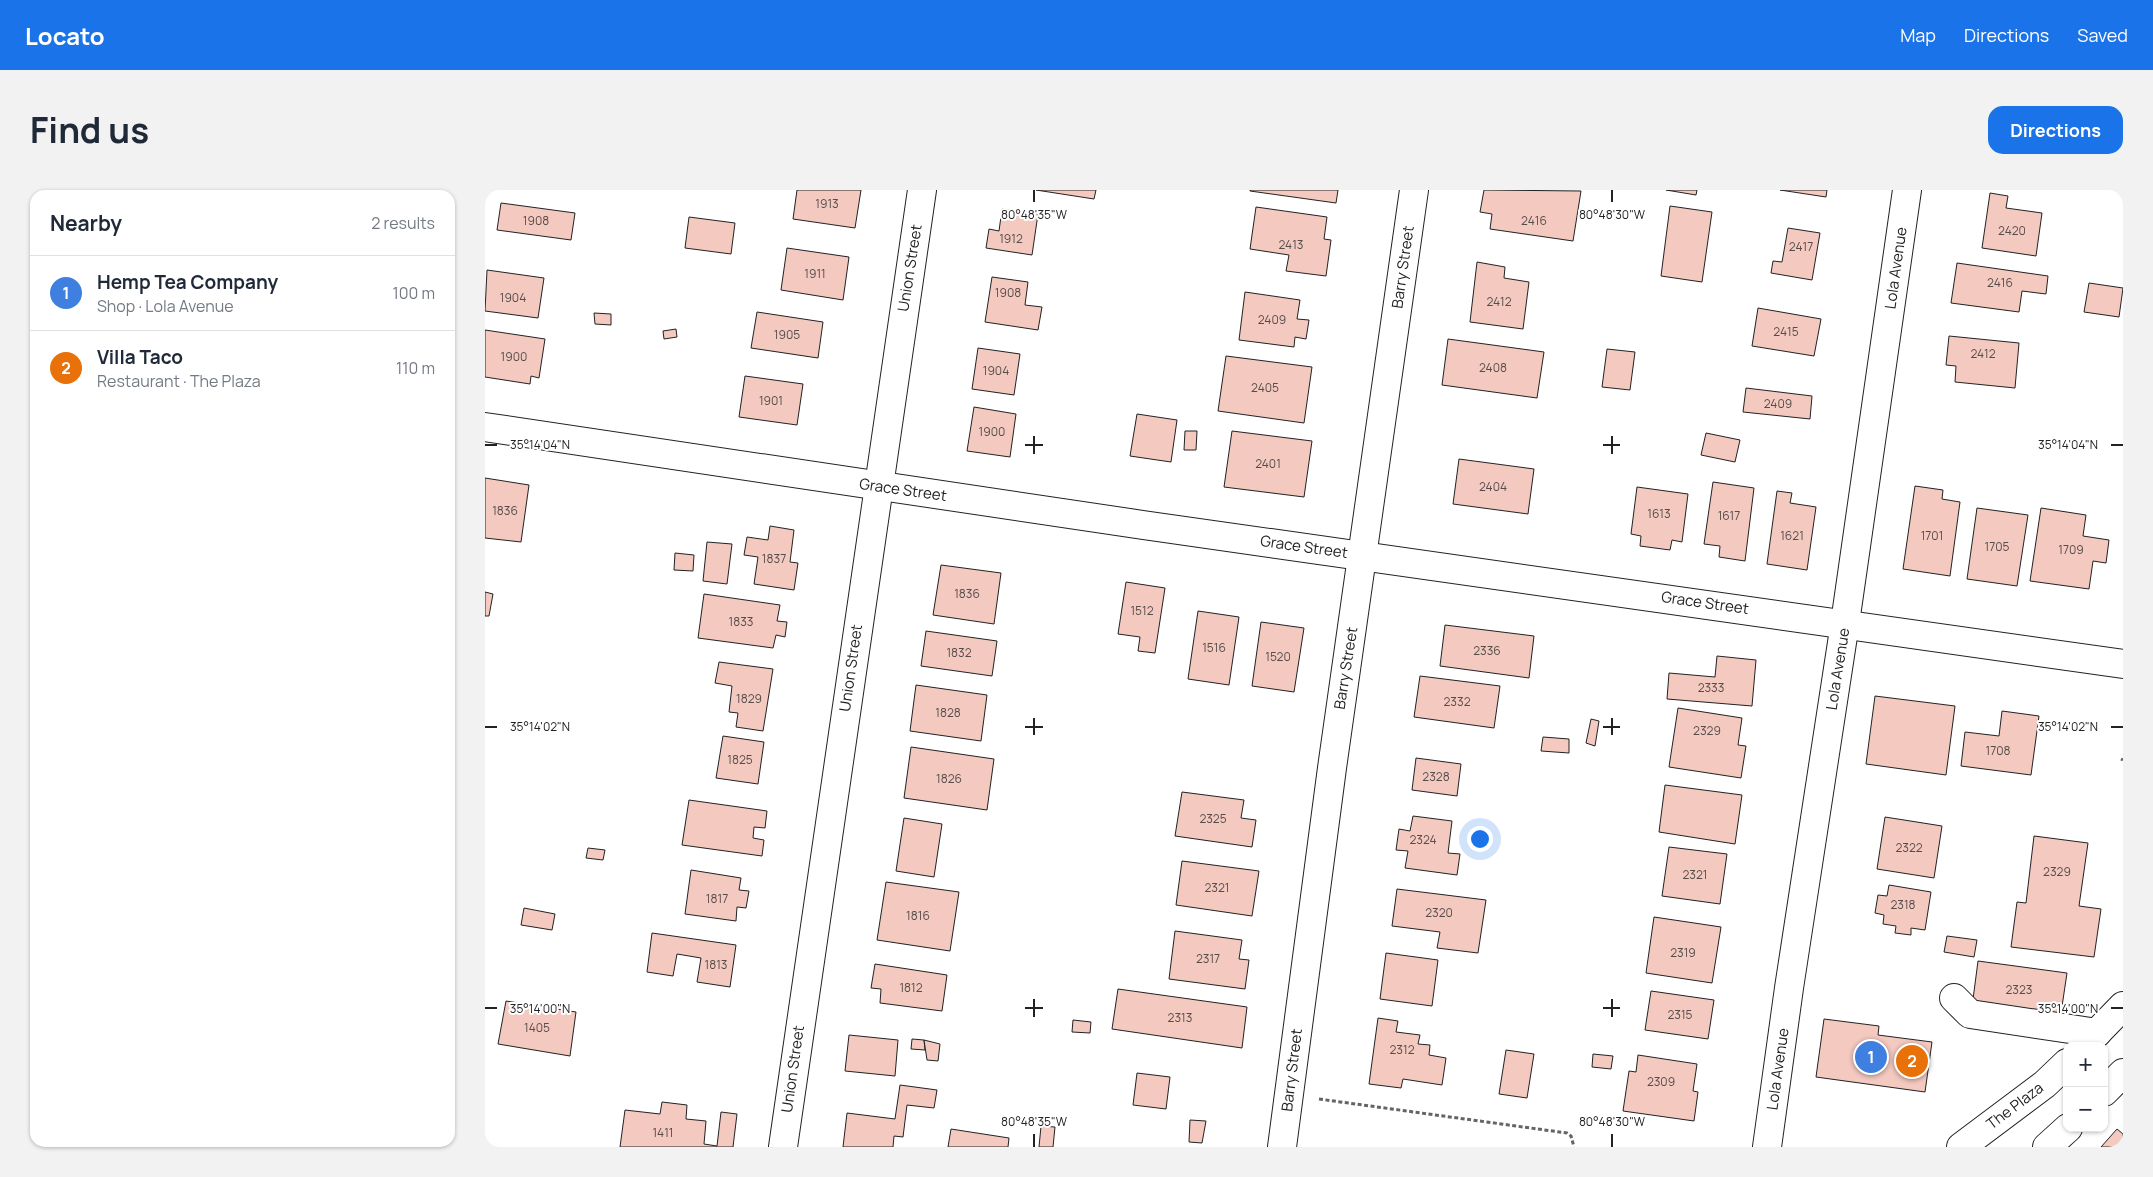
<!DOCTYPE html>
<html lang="en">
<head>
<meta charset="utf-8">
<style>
  :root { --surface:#fff; --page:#f2f2f3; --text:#1f2937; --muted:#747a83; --line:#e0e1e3; --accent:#1a73e8 }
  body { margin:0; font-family:Manrope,sans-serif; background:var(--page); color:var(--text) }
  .controls { position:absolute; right:15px; bottom:15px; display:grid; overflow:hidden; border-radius:10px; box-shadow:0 1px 4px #0004 }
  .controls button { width:45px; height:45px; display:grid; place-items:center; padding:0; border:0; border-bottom:1px solid var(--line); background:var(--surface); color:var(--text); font:25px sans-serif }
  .you { position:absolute; left:994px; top:648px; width:18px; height:18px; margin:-12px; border:4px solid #fff; border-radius:50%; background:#1a73e8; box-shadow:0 0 0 8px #1a73e833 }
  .badge { display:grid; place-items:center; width:32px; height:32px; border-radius:50%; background:var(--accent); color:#fff; font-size:16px; font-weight:700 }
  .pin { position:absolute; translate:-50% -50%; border:2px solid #fff; box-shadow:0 1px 5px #0006 }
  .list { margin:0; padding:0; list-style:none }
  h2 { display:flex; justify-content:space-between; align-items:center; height:65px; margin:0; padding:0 20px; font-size:21px }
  h2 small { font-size:16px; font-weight:400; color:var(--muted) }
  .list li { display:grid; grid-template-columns:32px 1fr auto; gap:15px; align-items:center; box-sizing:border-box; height:75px; padding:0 20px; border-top:1px solid var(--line) }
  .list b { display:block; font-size:19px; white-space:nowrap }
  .list p { margin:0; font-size:16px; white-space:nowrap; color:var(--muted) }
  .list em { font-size:16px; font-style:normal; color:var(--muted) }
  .map { position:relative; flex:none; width:1638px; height:957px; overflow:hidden; border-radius:15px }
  header { display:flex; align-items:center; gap:30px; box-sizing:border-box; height:70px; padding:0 25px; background:var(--accent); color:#fff }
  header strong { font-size:24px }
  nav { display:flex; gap:28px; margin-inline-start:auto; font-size:18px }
  .intro { display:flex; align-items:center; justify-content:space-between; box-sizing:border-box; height:120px; padding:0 30px }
  h1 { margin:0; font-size:35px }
  .button { padding:12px 22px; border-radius:15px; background:var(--accent); color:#fff; font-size:18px; font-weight:700 }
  main { display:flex; gap:30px; padding:0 30px }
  aside { flex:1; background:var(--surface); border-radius:15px; box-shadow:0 1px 4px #0004 }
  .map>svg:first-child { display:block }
  .building { fill:#f3c9c0; stroke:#222 }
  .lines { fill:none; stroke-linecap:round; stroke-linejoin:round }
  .minor-casing { stroke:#222; stroke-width:30 }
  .major-casing { stroke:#222; stroke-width:30 }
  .path { stroke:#646464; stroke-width:3; stroke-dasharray:4 2.5; stroke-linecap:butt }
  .minor { stroke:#fff; stroke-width:28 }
  .major { stroke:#fff; stroke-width:28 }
  .ticks { fill:none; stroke:#222; stroke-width:2 }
  .labels { text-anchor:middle; stroke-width:4; stroke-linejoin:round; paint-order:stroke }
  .number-label { font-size:12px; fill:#564c4a }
  .street-label { font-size:15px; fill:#222; stroke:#fff }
  .ticks-label { font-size:12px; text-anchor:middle; fill:#222; stroke:#fff; stroke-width:4; stroke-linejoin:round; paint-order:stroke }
</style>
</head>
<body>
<header>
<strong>Locato</strong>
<nav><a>Map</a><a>Directions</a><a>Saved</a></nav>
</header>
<div class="intro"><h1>Find us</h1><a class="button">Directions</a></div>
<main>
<aside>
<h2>Nearby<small>2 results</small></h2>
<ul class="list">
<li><span class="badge" style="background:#3f7fe0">1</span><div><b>Hemp Tea Company</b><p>Shop · Lola Avenue</p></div><em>100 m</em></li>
<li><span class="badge" style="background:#e8710a">2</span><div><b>Villa Taco</b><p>Restaurant · The Plaza</p></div><em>110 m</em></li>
</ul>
</aside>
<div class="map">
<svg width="1638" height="957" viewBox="0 0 1638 957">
  <rect width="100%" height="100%" fill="#fff"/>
  <g class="building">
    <path d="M 312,0 L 376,0 L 370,38 L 308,29 Z"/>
    <path d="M 551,0 L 611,0 L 609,9 Z"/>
    <path d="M 765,0 L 853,0 L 851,13 L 765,1 Z"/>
    <path d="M 999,0 L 1096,1 L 1088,51 L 1005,39 L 1007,24 L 995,22 Z"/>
    <path d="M 1181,0 L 1212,0 L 1211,5 Z"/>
    <path d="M 1295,0 L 1342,0 L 1341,7 Z"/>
    <path d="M 1505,3 L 1523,6 L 1521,18 L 1557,23 L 1551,66 L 1497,58 Z"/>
    <path d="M 16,13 L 90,23 L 86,50 L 12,40 Z"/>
    <path d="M 1185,16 L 1227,22 L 1217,92 L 1176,86 Z"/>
    <path d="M 771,17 L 842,27 L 839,49 L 846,50 L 841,86 L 801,81 L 804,65 L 765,59 Z"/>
    <path d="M 517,19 L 553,24 L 547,65 L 501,58 L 504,39 L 514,41 Z"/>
    <path d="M 204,27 L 250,33 L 246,64 L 200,58 Z"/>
    <path d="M 1303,38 L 1335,43 L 1327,90 L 1286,83 L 1288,71 L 1297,72 Z"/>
    <path d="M 302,58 L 364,67 L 358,110 L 296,100 Z"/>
    <path d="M 992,72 L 1020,77 L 1019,88 L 1044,92 L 1038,139 L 985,132 Z"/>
    <path d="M 1472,73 L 1563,86 L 1561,104 L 1537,101 L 1534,122 L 1466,113 Z"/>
    <path d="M 2,80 L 59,88 L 53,128 L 0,121 Z"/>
    <path d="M 507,87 L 543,92 L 540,115 L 557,117 L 553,140 L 500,132 Z"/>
    <path d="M 1604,93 L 1638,98 L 1634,127 L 1599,122 Z"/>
    <path d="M 760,102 L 815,110 L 812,129 L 824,130 L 821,149 L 810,147 L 809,157 L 754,150 Z"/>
    <path d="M 1273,118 L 1336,129 L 1329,166 L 1267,156 Z"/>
    <path d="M 272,122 L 338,132 L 333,168 L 266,158 Z"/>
    <path d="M 109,123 L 126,124 L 126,135 L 110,134 Z"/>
    <path d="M 191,139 L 192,147 L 179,149 L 178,141 Z"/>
    <path d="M 0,140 L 60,149 L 54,188 L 46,186 L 45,194 L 0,187 Z"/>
    <path d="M 1464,146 L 1534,153 L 1530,198 L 1470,192 L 1471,176 L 1461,175 Z"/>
    <path d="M 963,149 L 1059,162 L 1052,208 L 957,195 Z"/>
    <path d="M 493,158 L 535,164 L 529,205 L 487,199 Z"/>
    <path d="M 1122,159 L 1150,162 L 1145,200 L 1117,197 Z"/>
    <path d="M 741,166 L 827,177 L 819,233 L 733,221 Z"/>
    <path d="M 260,186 L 318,194 L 312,235 L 254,227 Z"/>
    <path d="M 1261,198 L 1327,206 L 1325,229 L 1258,222 Z"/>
    <path d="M 489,217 L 531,224 L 525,267 L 482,261 Z"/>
    <path d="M 652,224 L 692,230 L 686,272 L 645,266 Z"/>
    <path d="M 700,241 L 712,241 L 711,260 L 699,260 Z"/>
    <path d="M 747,241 L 827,251 L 819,307 L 739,297 Z"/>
    <path d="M 1221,243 L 1255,250 L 1250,272 L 1216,265 Z"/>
    <path d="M 974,269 L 1049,279 L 1043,324 L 968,314 Z"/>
    <path d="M 0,288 L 44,295 L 36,352 L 0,348 Z"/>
    <path d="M 1228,292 L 1269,298 L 1260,371 L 1234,367 L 1235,356 L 1219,354 Z"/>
    <path d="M 1430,296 L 1458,300 L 1457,309 L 1475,312 L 1465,386 L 1418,379 Z"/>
    <path d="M 1152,297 L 1203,304 L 1197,352 L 1187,350 L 1185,360 L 1155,356 L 1156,346 L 1146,344 Z"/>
    <path d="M 1292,301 L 1307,303 L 1305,313 L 1331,317 L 1322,380 L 1282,374 Z"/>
    <path d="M 1492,318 L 1543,325 L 1532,396 L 1482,389 Z"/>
    <path d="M 1556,318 L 1601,325 L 1598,346 L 1624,350 L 1621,373 L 1608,371 L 1604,399 L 1545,391 Z"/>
    <path d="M 285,336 L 309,340 L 305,372 L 313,373 L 309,400 L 269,394 L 273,367 L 259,365 L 262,347 L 283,350 Z"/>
    <path d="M 222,352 L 247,354 L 242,394 L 218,391 Z"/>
    <path d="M 190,363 L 209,365 L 208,381 L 189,380 Z"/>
    <path d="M 456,375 L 516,383 L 509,434 L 448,425 Z"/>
    <path d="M 641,392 L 680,398 L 670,463 L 653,461 L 655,447 L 633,444 Z"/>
    <path d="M 0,402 L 8,404 L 4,426 L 0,426 Z"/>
    <path d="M 219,404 L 295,415 L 292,431 L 302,432 L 300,447 L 291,445 L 288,458 L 213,448 Z"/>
    <path d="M 713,421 L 754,427 L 744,495 L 703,489 Z"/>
    <path d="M 776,432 L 819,438 L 809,502 L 767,496 Z"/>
    <path d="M 960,435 L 1049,446 L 1044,488 L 955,476 Z"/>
    <path d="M 441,441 L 512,451 L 507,486 L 436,476 Z"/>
    <path d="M 1232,466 L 1271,470 L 1267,516 L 1182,509 L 1184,483 L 1230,487 Z"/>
    <path d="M 234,472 L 288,479 L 278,541 L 251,537 L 253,523 L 244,522 L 247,496 L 230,493 Z"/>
    <path d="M 935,486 L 1015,496 L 1009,538 L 929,527 Z"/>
    <path d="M 431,495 L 502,505 L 496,551 L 425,541 Z"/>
    <path d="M 1390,506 L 1470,516 L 1461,585 L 1381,574 Z"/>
    <path d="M 1193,518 L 1257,528 L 1253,555 L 1261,556 L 1256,588 L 1184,577 Z"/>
    <path d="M 1517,521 L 1554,526 L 1546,585 L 1476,576 L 1480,542 L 1514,546 Z"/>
    <path d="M 1106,529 L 1114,531 L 1110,556 L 1101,553 Z"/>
    <path d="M 238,546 L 279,552 L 273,594 L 231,588 Z"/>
    <path d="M 1058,547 L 1084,549 L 1084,563 L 1056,561 Z"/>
    <path d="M 426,557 L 509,569 L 502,620 L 419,608 Z"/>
    <path d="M 931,568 L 976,574 L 972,606 L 927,600 Z"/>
    <path d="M 1180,595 L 1257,605 L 1250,654 L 1174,642 Z"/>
    <path d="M 697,602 L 759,610 L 756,628 L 771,630 L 767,657 L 690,646 Z"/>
    <path d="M 204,610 L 282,621 L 280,638 L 269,637 L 268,648 L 279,650 L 277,666 L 197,655 Z"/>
    <path d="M 928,626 L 967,631 L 963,663 L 975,664 L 972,685 L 920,678 L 923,661 L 911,660 L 914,639 L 925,641 Z"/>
    <path d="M 1400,627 L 1457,636 L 1449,688 L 1392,679 Z"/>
    <path d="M 419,628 L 457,634 L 449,687 L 411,681 Z"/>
    <path d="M 1549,646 L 1603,653 L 1594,716 L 1616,719 L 1609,767 L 1526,757 L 1532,712 L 1541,713 Z"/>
    <path d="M 1184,657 L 1242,664 L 1235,714 L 1177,706 Z"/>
    <path d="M 103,658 L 120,660 L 118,670 L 101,668 Z"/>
    <path d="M 697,671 L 774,681 L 767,726 L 691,715 Z"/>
    <path d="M 206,680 L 256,688 L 254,700 L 264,701 L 261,718 L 252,717 L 251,731 L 200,724 Z"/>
    <path d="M 401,692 L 474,702 L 465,761 L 392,750 Z"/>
    <path d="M 1404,695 L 1446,702 L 1440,740 L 1426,738 L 1426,745 L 1410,743 L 1411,736 L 1398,734 L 1399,725 L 1390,723 L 1393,705 L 1402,706 Z"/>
    <path d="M 912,699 L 1001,710 L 993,763 L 952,758 L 955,742 L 907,736 Z"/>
    <path d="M 39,718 L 70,724 L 67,740 L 36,735 Z"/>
    <path d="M 1169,727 L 1236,737 L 1227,793 L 1161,783 Z"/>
    <path d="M 690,741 L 757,750 L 754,769 L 764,770 L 760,799 L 684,789 Z"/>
    <path d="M 167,743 L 251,755 L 245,797 L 212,792 L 216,768 L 192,764 L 188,786 L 162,782 Z"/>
    <path d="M 1462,746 L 1492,750 L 1489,767 L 1459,762 Z"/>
    <path d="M 901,763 L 953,770 L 947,816 L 895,809 Z"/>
    <path d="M 1493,771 L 1582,783 L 1575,830 L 1487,817 Z"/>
    <path d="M 390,774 L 462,785 L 457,821 L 395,813 L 396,799 L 386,798 Z"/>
    <path d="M 633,799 L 762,817 L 757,858 L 627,839 Z"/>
    <path d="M 1166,801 L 1229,810 L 1223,849 L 1160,840 Z"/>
    <path d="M 21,811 L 91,822 L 85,866 L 13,854 Z"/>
    <path d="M 893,828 L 913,831 L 911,842 L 935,845 L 933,854 L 945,855 L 944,865 L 961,868 L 957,895 L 918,889 L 916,898 L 884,894 Z"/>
    <path d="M 1339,829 L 1394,836 L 1393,845 L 1447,852 L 1440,902 L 1331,887 Z"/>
    <path d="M 588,830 L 606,832 L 605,843 L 587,842 Z"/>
    <path d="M 364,845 L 413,850 L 410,886 L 360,881 Z"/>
    <path d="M 427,849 L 439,850 L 440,860 L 426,859 Z"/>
    <path d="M 439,850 L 455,854 L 453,871 L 442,870 Z"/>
    <path d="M 1021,860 L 1049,864 L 1042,908 L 1014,904 Z"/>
    <path d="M 1108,864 L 1128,866 L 1126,879 L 1107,877 Z"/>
    <path d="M 1153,865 L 1212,874 L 1208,901 L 1213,902 L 1209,931 L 1138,921 L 1144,881 L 1151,882 Z"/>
    <path d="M 652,883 L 685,887 L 681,919 L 648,915 Z"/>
    <path d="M 415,895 L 452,900 L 449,918 L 422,915 L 418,947 L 409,946 L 408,957 L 358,957 L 362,923 L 410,929 Z"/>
    <path d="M 177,912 L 202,915 L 201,929 L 221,931 L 219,954 L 232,956 L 236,922 L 252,924 L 248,957 L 135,957 L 140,920 L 175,924 Z"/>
    <path d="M 705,930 L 721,931 L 717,953 L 704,952 Z"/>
    <path d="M 556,936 L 570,937 L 568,957 L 554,957 Z"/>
    <path d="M 466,939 L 524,948 L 523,957 L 463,957 Z"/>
    <path d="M 1632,939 L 1638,944 L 1638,957 L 1616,957 Z"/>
  </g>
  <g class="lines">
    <g class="minor-casing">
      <g id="minor">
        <path d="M 0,237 L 658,335 L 1638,474"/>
        <path d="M 1469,808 L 1485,824 L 1612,843"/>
        <path d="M 298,957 L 437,0"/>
        <path d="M 797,957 L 847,578 L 929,0"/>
        <path d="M 1282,957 L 1304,798 L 1360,433 L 1422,0"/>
      </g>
    </g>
    <g class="major-casing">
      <g id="major">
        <path d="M 1599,856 L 1638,816"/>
        <path d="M 1619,902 L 1638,883"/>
        <path d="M 1476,957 L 1560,894 L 1582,873"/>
        <path d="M 1562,957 L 1583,938"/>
      </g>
    </g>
    <g class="path">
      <path d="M 1636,569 L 1638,570"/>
      <path d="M 834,909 L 1082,943 L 1086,946 L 1089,957"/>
    </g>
    <use href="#minor" class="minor"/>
    <use href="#major" class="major"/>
  </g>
  <path class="ticks" d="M 549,0 L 549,12M 1127,0 L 1127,12M 549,246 L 549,264M 1127,246 L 1127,264M 0,255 L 12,255M 540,255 L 558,255M 1118,255 L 1135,255M 1626,255 L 1638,255M 549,528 L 549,545M 1127,528 L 1127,545M 0,537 L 12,537M 540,537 L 558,537M 1118,537 L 1135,537M 1626,537 L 1638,537M 549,809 L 549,827M 1127,809 L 1127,827M 0,818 L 12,818M 540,818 L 558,818M 1118,818 L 1135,818M 1626,818 L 1638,818M 549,944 L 549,957M 1127,944 L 1127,957"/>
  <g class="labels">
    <g class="number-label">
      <text x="342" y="18">1913</text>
      <text x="51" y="35">1908</text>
      <text x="1049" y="35">2416</text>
      <text x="1527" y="45">2420</text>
      <text x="526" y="53">1912</text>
      <text x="806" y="59">2413</text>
      <text x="1316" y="61">2417</text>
      <text x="330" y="88">1911</text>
      <text x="1515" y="97">2416</text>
      <text x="523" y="107">1908</text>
      <text x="28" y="112">1904</text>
      <text x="1014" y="116">2412</text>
      <text x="787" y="134">2409</text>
      <text x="1301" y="146">2415</text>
      <text x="302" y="149">1905</text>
      <text x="1498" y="168">2412</text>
      <text x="29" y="171">1900</text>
      <text x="1008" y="182">2408</text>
      <text x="511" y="185">1904</text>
      <text x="780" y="202">2405</text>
      <text x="286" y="215">1901</text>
      <text x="1293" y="218">2409</text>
      <text x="507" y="246">1900</text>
      <text x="783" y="278">2401</text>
      <text x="1008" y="301">2404</text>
      <text x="20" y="325">1836</text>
      <text x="1174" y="328">1613</text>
      <text x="1244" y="330">1617</text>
      <text x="1307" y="350">1621</text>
      <text x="1447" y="350">1701</text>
      <text x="1512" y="361">1705</text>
      <text x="1586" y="364">1709</text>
      <text x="289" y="373">1837</text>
      <text x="482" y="408">1836</text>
      <text x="657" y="425">1512</text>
      <text x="256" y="436">1833</text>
      <text x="729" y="462">1516</text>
      <text x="1002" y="465">2336</text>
      <text x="474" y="467">1832</text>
      <text x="793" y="471">1520</text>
      <text x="1226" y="502">2333</text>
      <text x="264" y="513">1829</text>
      <text x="972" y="516">2332</text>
      <text x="463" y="527">1828</text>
      <text x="1222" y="545">2329</text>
      <text x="1513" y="565">1708</text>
      <text x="255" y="574">1825</text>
      <text x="951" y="591">2328</text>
      <text x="464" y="593">1826</text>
      <text x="728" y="633">2325</text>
      <text x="938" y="654">2324</text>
      <text x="1424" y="662">2322</text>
      <text x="1572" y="686">2329</text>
      <text x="1210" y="689">2321</text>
      <text x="732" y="702">2321</text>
      <text x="232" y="713">1817</text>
      <text x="1418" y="719">2318</text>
      <text x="954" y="727">2320</text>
      <text x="433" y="730">1816</text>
      <text x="1198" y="767">2319</text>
      <text x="723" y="773">2317</text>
      <text x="231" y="779">1813</text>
      <text x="426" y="802">1812</text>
      <text x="1534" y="804">2323</text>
      <text x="1195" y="829">2315</text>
      <text x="695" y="832">2313</text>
      <text x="52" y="842">1405</text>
      <text x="917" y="864">2312</text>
      <text x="1176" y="896">2309</text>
      <text x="178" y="947">1411</text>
    </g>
    <g class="street-label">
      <text transform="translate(918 77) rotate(-82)" y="5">Barry Street</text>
      <text transform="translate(425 78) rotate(-81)" y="5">Union Street</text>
      <text transform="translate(1411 78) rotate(-82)" y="5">Lola Avenue</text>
      <text transform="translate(418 300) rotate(8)" y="5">Grace Street</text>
      <text transform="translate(819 357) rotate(8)" y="5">Grace Street</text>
      <text transform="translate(1220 413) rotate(8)" y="5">Grace Street</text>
      <text transform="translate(366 478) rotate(-82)" y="5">Union Street</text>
      <text transform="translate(861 478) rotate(-81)" y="5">Barry Street</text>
      <text transform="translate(1353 479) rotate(-81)" y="5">Lola Avenue</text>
      <text transform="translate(308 879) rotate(-82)" y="5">Union Street</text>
      <text transform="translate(1293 879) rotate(-82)" y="5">Lola Avenue</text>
      <text transform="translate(807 880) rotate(-83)" y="5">Barry Street</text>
      <text transform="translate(1530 916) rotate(-37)" y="5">The Plaza</text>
    </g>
  </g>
  <g class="ticks-label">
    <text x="549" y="29">80°48'35"W</text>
    <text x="1127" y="29">80°48'30"W</text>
    <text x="55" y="259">35°14'04"N</text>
    <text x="1583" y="259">35°14'04"N</text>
    <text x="55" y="541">35°14'02"N</text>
    <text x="1583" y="541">35°14'02"N</text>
    <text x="55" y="823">35°14'00"N</text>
    <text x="1583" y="823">35°14'00"N</text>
    <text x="549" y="936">80°48'35"W</text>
    <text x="1127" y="936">80°48'30"W</text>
  </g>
</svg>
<div class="controls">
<button>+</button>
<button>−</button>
</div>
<div class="you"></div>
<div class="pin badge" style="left:1386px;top:867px;background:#3f7fe0">1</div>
<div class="pin badge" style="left:1427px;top:871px;background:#e8710a">2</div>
</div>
</main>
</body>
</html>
